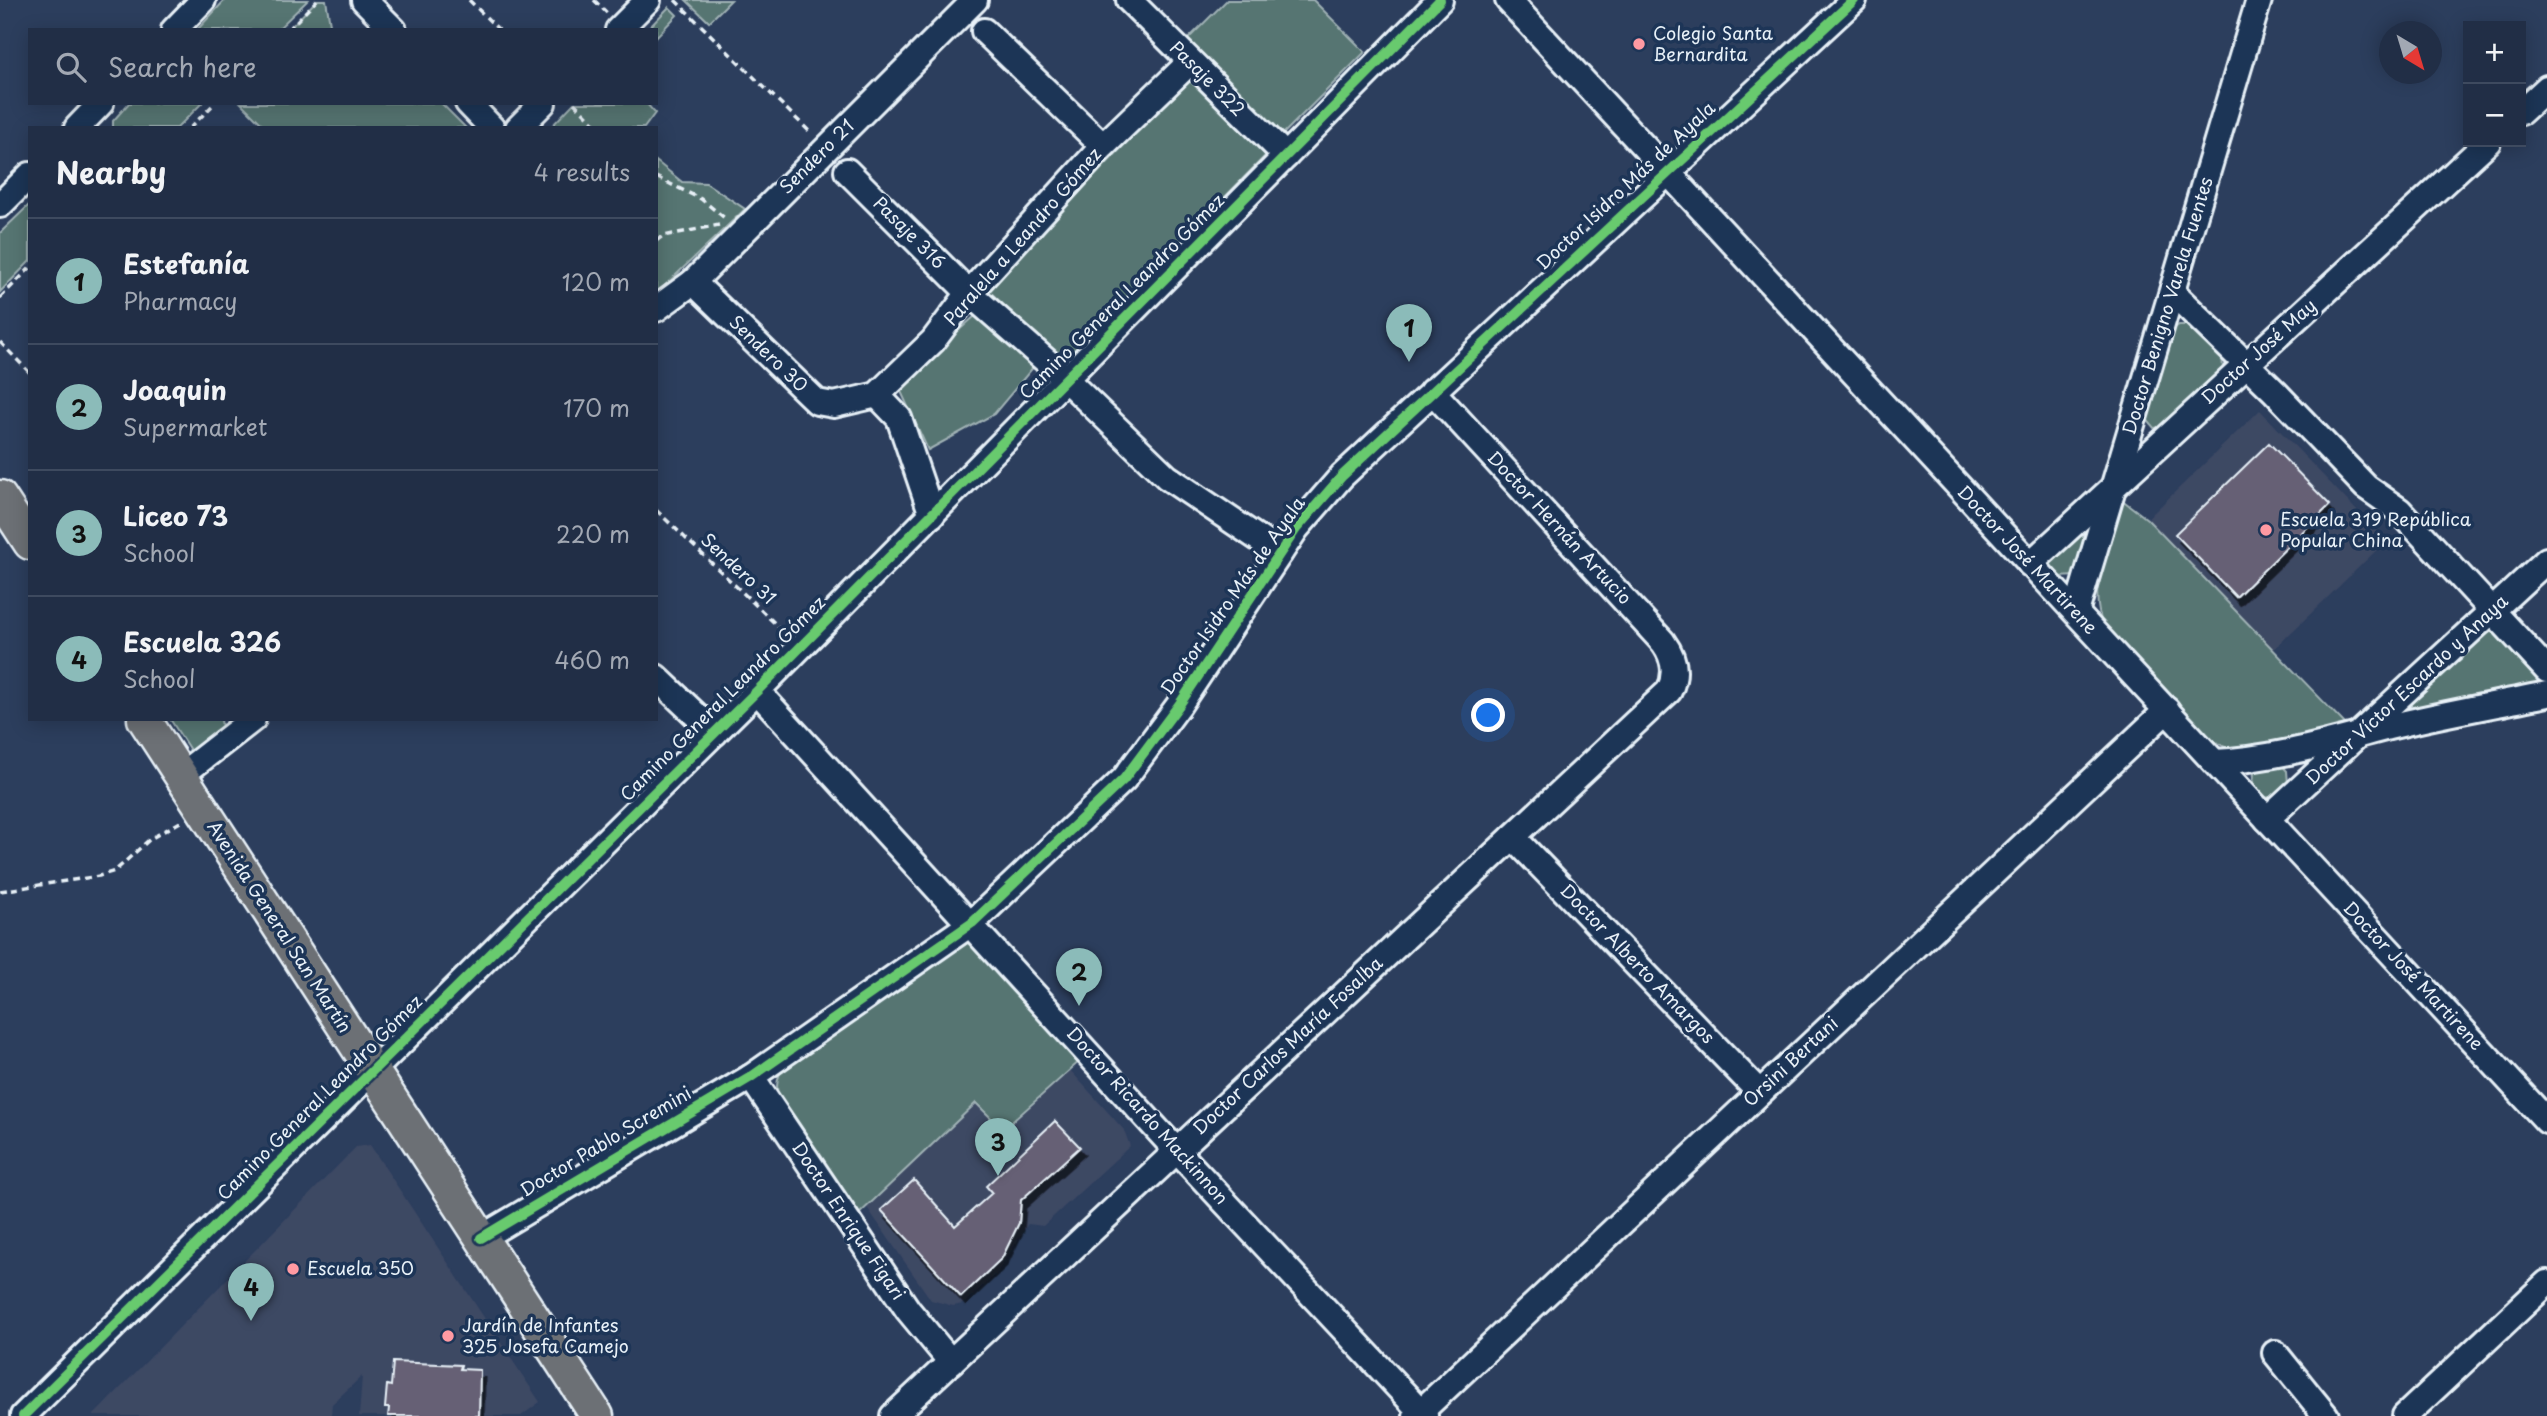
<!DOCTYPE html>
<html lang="en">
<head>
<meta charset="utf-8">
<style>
  :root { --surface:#212e46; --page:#2d3a51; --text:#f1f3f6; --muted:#a2a8b3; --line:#3e4a5f; --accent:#8bbbb9 }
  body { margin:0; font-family:"Playpen Sans",sans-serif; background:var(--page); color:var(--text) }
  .controls { position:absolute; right:21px; top:21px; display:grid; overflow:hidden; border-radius:0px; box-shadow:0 4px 18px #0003 }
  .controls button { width:63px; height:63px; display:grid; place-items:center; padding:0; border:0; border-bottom:2px solid var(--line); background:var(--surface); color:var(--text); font:35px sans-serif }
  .compass { position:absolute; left:2379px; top:21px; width:63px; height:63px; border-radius:50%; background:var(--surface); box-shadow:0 4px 18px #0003; rotate:142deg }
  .you { position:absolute; left:1489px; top:716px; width:24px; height:24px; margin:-18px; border:5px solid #fff; border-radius:50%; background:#1a73e8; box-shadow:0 0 0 10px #1a73e833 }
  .badge { display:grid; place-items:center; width:46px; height:46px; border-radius:50%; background:var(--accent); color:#111; font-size:23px; font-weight:700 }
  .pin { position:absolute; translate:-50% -58px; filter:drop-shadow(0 2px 4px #0008) }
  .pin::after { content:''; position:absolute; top:37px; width:24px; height:21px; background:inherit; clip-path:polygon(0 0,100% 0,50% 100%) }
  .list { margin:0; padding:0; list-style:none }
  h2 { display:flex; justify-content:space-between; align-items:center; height:91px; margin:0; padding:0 28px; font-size:30px }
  h2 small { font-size:23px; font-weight:400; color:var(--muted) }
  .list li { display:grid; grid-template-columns:46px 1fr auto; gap:21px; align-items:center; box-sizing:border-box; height:126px; padding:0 28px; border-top:2px solid var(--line) }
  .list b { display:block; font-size:26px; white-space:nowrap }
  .list p { margin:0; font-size:23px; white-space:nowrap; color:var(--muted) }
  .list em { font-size:23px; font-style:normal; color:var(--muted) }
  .icon { flex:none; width:38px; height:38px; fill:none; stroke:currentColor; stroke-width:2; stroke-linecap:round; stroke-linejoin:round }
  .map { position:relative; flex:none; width:2547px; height:1416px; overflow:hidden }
  .search { position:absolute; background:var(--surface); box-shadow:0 4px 18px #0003; left:28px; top:28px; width:630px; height:77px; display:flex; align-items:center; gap:18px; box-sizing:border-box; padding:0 24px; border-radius:0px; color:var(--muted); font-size:26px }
  .panel { position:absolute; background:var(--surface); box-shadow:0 4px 18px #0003; left:28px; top:126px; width:630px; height:595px; border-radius:0px }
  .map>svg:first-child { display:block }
  .built { fill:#3d4864 }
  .green { fill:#577472; stroke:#a0b2b5; stroke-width:2 }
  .building { fill:#666175; stroke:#e8f1f8; stroke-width:2; filter:url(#shadow) }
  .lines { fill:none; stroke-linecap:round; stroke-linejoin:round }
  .minor-casing { stroke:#e8f1f8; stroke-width:30 }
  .major-casing { stroke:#e8f1f8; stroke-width:37 }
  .path { stroke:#e8f1f8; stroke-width:3.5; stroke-dasharray:7 5; stroke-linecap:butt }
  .minor { stroke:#1d3557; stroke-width:24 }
  .major { stroke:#6c6f75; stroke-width:32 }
  .cycleway-casing { stroke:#1d3557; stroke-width:15 }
  .cycleway { stroke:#67ca6e; stroke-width:10 }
  .poi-dot { fill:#ff9aa2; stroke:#1d3557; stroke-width:2.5 }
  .labels { text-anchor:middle; stroke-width:7; stroke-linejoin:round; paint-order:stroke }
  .poi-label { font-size:18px; fill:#e8f1f8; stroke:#1d3557; text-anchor:start }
  .street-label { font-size:18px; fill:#e8f1f8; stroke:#1d3557 }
</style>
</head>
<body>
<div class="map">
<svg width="2547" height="1416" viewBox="0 0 2547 1416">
  <defs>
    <filter id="shadow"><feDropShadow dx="4.5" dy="8" stdDeviation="0" flood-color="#0009"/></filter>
  </defs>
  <rect width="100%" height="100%" fill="#2c3e5d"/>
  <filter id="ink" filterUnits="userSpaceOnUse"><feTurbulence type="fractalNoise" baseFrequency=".0143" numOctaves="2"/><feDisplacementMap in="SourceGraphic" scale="14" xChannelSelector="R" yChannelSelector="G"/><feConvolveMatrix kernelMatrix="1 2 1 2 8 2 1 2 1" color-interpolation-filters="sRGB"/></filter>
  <g filter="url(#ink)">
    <g class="built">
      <path d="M 2260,410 L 2386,541 L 2273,650 L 2147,519 Z"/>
      <path d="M 1070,1070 L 1124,1130 L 1130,1146 L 1043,1226 L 1028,1224 L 997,1273 L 963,1304 L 953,1306 L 931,1300 L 866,1206 L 977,1103 L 1003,1129 Z"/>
      <path d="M 370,1145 L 540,1402 L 521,1416 L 359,1416 L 362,1376 L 332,1404 L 331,1416 L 93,1416 L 356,1147 Z"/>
    </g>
    <g class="green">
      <path d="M 225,0 L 308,0 L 277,30 L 197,30 Z"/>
      <path d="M 317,0 L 326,0 L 331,30 L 288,30 Z"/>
      <path d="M 686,0 L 731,0 L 709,22 Z"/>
      <path d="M 1227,0 L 1313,0 L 1365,52 L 1282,135 L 1187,40 Z"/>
      <path d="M 669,7 L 677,15 L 656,37 L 656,30 L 647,30 Z"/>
      <path d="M 1189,77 L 1266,155 L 1063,362 L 987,289 Z"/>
      <path d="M 129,103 L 202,103 L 177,128 L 113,128 L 113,121 Z"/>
      <path d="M 241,103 L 441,103 L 466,128 L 266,128 Z"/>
      <path d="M 574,103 L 646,103 L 655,113 L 644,128 L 550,128 Z"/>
      <path d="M 656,161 L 682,182 L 706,183 L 745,209 L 656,294 Z"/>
      <path d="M 30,204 L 30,261 L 0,292 L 0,233 Z"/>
      <path d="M 976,315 L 1035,365 L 994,414 L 928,450 L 898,385 Z"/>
      <path d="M 2179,325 L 2191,325 L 2222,354 L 2223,370 L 2161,427 L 2154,428 L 2145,417 L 2170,331 Z"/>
      <path d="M 2121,499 L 2147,519 L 2347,726 L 2324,734 L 2238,750 L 2227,748 L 2209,738 L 2104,628 C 2086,586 2108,542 2121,499 Z"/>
      <path d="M 2081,534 L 2087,543 L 2075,576 L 2059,577 L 2049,562 Z"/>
      <path d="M 2491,632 L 2502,634 L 2546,679 L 2546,684 L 2398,715 L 2394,712 L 2478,636 Z"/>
      <path d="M 170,719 L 221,719 L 222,729 L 195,758 Z"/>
      <path d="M 2281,764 L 2287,771 L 2288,784 L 2277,796 L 2264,798 L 2253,787 L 2254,772 Z"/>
      <path d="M 971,938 L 1081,1060 L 1003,1130 L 976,1103 L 856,1217 L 782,1107 C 775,1090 775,1080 785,1063 Z"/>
    </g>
    <g class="building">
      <path d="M 2269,443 L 2330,505 L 2236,597 L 2175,534 Z"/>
      <path d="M 1055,1121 L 1080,1147 L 1021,1200 L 1019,1223 L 1002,1258 L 961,1297 L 881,1210 L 914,1180 L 955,1226 L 992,1193 L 986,1186 Z"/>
      <path d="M 393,1362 L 461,1365 L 460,1369 L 480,1370 L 479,1416 L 388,1416 L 389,1408 L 385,1408 L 387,1385 L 391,1386 Z"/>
    </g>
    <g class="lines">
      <g class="minor-casing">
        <g id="minor">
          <path d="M 364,0 L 394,30"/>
          <path d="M 1129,0 L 1286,156"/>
          <path d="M 1508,0 L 2547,1121"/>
          <path d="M 174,30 L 203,0"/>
          <path d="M 618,30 L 648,0"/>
          <path d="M 984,31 L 1103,146"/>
          <path d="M 468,103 L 492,128"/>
          <path d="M 2521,112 L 2547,88"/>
          <path d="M 77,128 L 101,103"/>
          <path d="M 518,128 L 543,103"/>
          <path d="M 847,171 L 969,293 L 1052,366 L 1167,477 L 1280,553"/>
          <path d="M 0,205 L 30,175"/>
          <path d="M 693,282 L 817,402 L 834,405 L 877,395 L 933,341 L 969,293 L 1103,146 L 1189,63"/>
          <path d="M 2173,293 L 2275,392 L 2366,487 L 2399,510 L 2547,670"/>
          <path d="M 656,309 L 693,282 L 975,0"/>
          <path d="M 877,395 L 899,418 L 932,515"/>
          <path d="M 2030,564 L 2488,142"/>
          <path d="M 2076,612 L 2259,0"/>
          <path d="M 656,677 L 715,733"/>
          <path d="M 757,691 L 1176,1150 L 1425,1416"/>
          <path d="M 2215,762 C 2275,759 2331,742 2389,727 C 2441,714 2494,705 2547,694"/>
          <path d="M 180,776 L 253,719"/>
          <path d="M 2267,819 L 2547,560"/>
          <path d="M 1513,837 L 1759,1092"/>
          <path d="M 751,1077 L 908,1310 L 951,1362"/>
          <path d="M 481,1238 L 751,1077 L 972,923 L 1124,779 L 1179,705 L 1296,529 L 1342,476 L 1854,0"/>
          <path d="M 2275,1353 L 2326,1416"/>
          <path d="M 23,1416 L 757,691 L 1440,0"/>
          <path d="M 893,1416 L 1669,691 C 1678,673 1674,657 1663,642 L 1432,391"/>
          <path d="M 1416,1416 L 2167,710"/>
          <path d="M 2405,1416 L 2547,1283"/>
        </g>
      </g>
      <g class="major-casing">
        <g id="major">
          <path d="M 0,497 L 30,543"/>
          <path d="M 144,719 L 597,1416"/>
        </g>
      </g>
      <g class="path">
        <path d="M 469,0 L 499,30"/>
        <path d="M 594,0 L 607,13"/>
        <path d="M 675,0 L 812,134"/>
        <path d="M 288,30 L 317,0"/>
        <path d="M 574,103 L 600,128"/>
        <path d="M 190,128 L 215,103"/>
        <path d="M 656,177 L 701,199 L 726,219"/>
        <path d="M 656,241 L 663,236 L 719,225"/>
        <path d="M 0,298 L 30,268"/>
        <path d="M 0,342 L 30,373"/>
        <path d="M 656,510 L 784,632"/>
        <path d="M 0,891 L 99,876 L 115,871 L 150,839 L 182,821"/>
      </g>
      <use href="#minor" class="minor"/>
      <use href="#major" class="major"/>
      <g class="cycleway-casing">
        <g id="cycleway">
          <path d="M 481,1238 L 751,1077 L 972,923 L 1124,779 L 1179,705 L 1296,529 L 1342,476 L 1854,0"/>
          <path d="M 23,1416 L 757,691 L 1440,0"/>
        </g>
      </g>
      <use href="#cycleway" class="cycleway"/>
    </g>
  </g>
  <g class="poi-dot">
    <circle cx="1639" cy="44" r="7"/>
    <circle cx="2266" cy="530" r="7"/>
    <circle cx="293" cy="1269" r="7"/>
    <circle cx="448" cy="1336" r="7"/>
  </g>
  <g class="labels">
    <g class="poi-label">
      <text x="1653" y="40">Colegio Santa<tspan x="1653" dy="21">Bernardita</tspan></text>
      <text x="2280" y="526">Escuela 319 República<tspan x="2280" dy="21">Popular China</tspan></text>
      <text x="307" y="1275">Escuela 350</text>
      <text x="462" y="1332">Jardín de Infantes<tspan x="462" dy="21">325 Josefa Camejo</tspan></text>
    </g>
    <g class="street-label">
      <text transform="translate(1207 79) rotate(45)" y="6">Pasaje 322</text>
      <text transform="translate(817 157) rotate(-45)" y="6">Sendero 21</text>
      <text transform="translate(1626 186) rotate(-43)" y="6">Doctor Isidro Más de Ayala</text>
      <text transform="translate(909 233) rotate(45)" y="6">Pasaje 316</text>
      <text transform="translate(1023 237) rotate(-49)" y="6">Paralela a Leandro Gómez</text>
      <text transform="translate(1122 297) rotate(-45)" y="6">Camino General Leandro Gómez</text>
      <text transform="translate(2168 306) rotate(-73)" y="6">Doctor Benigno Varela Fuentes</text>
      <text transform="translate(2259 352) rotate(-42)" y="6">Doctor José May</text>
      <text transform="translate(768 354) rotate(44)" y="6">Sendero 30</text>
      <text transform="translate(1559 528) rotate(47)" y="6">Doctor Hernán Artucio</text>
      <text transform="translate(2027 560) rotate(47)" y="6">Doctor José Martirene</text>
      <text transform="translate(738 569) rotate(43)" y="6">Sendero 31</text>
      <text transform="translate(1233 596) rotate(-55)" y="6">Doctor Isidro Más de Ayala</text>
      <text transform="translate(2407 690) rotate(-43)" y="6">Doctor Víctor Escardo y Anaya</text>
      <text transform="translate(723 699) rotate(-45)" y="6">Camino General Leandro Gómez</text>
      <text transform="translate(279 927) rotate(57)" y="6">Avenida General San Martín</text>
      <text transform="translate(1637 964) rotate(46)" y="6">Doctor Alberto Amargos</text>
      <text transform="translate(2413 976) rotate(47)" y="6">Doctor José Martirene</text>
      <text transform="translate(1288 1046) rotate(-43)" y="6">Doctor Carlos María Fosalba</text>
      <text transform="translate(1791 1062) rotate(-43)" y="6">Orsini Bertani</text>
      <text transform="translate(320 1098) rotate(-45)" y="6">Camino General Leandro Gómez</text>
      <text transform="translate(1147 1116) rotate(48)" y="6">Doctor Ricardo Mackinnon</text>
      <text transform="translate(606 1142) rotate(-31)" y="6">Doctor Pablo Scremini</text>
      <text transform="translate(848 1221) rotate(56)" y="6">Doctor Enrique Figari</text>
    </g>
  </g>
</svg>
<div class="controls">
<button>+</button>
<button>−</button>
</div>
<svg class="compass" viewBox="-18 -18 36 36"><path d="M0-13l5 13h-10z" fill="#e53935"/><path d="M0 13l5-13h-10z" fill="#a2a8b3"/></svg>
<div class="you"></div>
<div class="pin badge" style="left:1409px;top:362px">1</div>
<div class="pin badge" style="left:1079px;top:1006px">2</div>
<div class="pin badge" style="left:998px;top:1176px">3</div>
<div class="pin badge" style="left:251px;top:1321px">4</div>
<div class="search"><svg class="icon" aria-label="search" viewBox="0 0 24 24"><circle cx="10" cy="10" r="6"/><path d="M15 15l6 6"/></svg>Search here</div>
<section class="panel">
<h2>Nearby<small>4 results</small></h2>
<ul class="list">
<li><span class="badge">1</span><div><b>Estefanía</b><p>Pharmacy</p></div><em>120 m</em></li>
<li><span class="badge">2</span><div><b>Joaquin</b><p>Supermarket</p></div><em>170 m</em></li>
<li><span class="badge">3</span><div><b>Liceo 73</b><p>School</p></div><em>220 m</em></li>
<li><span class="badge">4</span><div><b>Escuela 326</b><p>School</p></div><em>460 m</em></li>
</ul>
</section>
</div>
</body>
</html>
